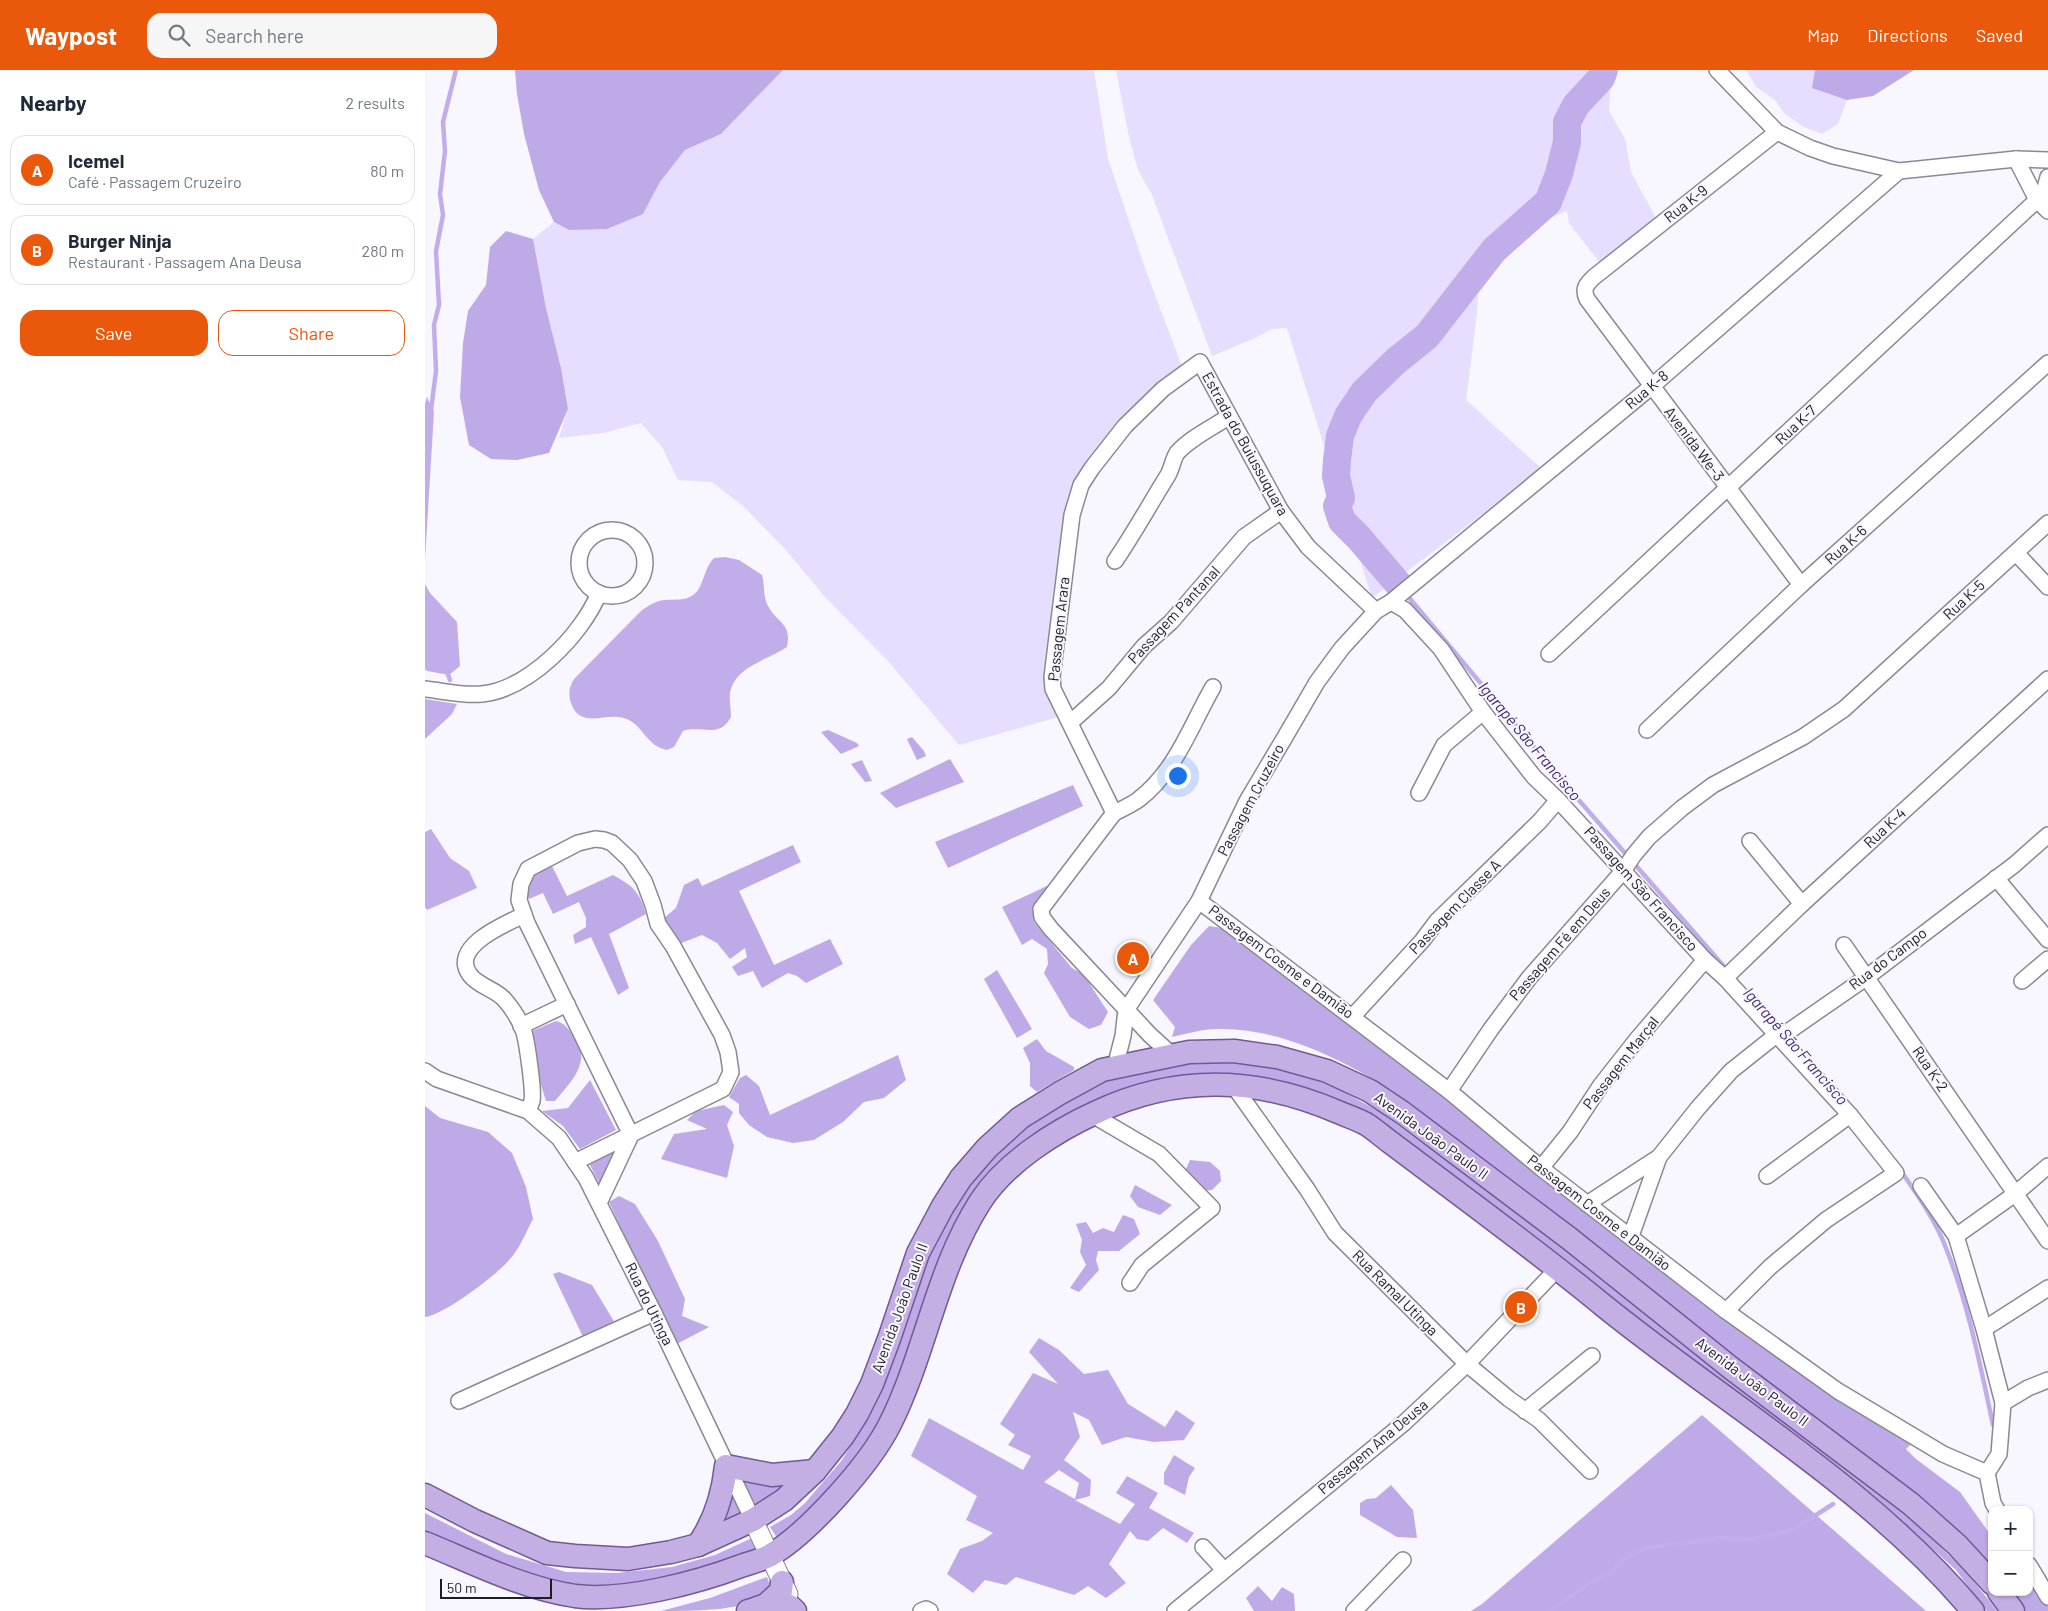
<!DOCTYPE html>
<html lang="en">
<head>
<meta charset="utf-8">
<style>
  :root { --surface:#fff; --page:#f6f6f7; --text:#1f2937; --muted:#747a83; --line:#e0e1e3; --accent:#ea580c }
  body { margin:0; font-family:Barlow,sans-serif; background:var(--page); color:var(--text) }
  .controls { position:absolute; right:15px; bottom:15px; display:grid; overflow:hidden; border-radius:10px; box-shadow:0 1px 4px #0004 }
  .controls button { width:45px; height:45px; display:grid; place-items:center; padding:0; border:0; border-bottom:1px solid var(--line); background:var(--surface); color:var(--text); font:25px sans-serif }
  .scale { position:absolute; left:15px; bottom:12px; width:112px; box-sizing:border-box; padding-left:5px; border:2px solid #1e1d20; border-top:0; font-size:14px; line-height:18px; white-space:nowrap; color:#1e1d20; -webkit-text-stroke:4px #f8f6fe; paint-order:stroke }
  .you { position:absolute; left:752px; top:705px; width:18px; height:18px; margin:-12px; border:4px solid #fff; border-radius:50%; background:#1a73e8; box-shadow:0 0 0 8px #1a73e833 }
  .badge { display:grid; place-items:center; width:32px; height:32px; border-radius:50%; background:var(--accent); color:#fff; font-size:16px; font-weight:700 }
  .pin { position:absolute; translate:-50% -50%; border:2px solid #fff; box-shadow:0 1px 5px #0006 }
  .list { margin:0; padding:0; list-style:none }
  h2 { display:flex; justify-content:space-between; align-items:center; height:65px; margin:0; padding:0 20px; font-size:21px }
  h2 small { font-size:16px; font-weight:400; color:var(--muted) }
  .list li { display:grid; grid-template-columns:32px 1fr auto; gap:15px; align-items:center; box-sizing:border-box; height:70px; margin:0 10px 10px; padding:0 10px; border:1px solid var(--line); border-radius:15px }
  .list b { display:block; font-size:19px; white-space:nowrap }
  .list p { margin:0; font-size:16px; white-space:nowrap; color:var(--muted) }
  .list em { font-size:16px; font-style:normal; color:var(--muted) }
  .actions { display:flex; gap:10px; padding:15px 20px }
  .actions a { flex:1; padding:11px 0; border:1px solid var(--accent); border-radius:15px; text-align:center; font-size:18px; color:var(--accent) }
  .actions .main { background:var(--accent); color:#fff }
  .icon { flex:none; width:28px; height:28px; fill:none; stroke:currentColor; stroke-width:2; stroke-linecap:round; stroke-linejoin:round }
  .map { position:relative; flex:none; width:1623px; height:1541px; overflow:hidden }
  header { display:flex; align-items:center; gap:30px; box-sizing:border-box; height:70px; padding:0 25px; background:var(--accent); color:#fff }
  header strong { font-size:24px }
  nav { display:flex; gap:28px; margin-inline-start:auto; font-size:18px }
  .search { width:350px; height:45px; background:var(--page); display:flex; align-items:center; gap:12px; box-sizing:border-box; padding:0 18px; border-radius:15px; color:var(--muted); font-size:19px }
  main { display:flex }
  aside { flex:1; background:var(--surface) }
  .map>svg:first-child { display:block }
  .green { fill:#e7ddfe }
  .forest { fill:#bfaae8; fill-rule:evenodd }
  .water { fill:#c2adeb }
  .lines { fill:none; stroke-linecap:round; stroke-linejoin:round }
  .stream { stroke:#c2adeb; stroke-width:4.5 }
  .river { stroke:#c2adeb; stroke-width:28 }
  .minor-casing { stroke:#8b8892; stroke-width:18 }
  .tertiary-casing { stroke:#8b8892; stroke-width:21 }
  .primary-casing { stroke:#705995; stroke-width:25 }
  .minor { stroke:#fff; stroke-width:15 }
  .tertiary { stroke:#fff; stroke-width:19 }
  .primary { stroke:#c4afe5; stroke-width:22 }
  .labels { text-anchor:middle; stroke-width:4; stroke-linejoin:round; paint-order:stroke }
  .street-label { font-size:15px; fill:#1e1d20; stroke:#f8f6fe }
  .water-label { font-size:16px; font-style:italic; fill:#46286f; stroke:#f8f6fe }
</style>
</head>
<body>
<header>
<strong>Waypost</strong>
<div class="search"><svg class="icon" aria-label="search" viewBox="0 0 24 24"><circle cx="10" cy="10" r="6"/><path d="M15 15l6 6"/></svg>Search here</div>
<nav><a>Map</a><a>Directions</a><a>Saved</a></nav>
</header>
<main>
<aside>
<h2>Nearby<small>2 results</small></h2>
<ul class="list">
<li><span class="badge">A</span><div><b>Icemel</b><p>Café · Passagem Cruzeiro</p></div><em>80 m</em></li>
<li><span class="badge">B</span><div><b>Burger Ninja</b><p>Restaurant · Passagem Ana Deusa</p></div><em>280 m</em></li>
</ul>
<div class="actions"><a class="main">Save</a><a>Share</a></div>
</aside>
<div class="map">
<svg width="1623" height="1541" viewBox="0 0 1623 1541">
  <rect width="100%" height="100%" fill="#f8f6fe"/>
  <g class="green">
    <path d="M 358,0 L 669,0 L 683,89 L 721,201 L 758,299 L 652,422 L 623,605 L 637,646 L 534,675 L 463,591 L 400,527 L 360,479 L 318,436 L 287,412 L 253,410 L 237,377 L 216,353 L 178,363 L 134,368 L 143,339 L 136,298 L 121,238 L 108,169 L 129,152 L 144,160 L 218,144 L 235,112 L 260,80 L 296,64 Z"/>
    <path d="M 691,0 L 1189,0 L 1186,10 L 1184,41 L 1200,69 L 1206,102 L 1231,148 L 1177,196 L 1144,153 L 1142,141 L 1095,160 L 1074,174 L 1045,207 L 1053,219 L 1052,242 L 1041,330 L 1117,399 L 947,528 L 862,258 L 847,259 L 828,269 L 787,286 L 727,125 L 713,100 L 704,67 Z"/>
    <path d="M 1321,0 L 1424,0 L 1422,30 L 1413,54 L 1397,64 L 1379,57 L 1360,44 L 1350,30 L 1331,17 Z"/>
  </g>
  <g class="forest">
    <path d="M 90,0 L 358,0 L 296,64 L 260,80 L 235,112 L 218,144 L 182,159 L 144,160 L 129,152 L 114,120 L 99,64 L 92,24 Z"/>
    <path d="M 1390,0 L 1489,0 L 1448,26 L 1422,30 L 1387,18 Z"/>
    <path d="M 81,161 L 108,169 L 121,238 L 136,298 L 143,339 L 124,383 L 92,390 L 66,389 L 44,375 L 35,327 L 38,273 L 43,241 L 61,215 L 65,177 Z"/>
    <path d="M 403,660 L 432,673 L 434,676 L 416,684 L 396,662 Z"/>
    <path d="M 487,667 L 499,681 L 501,686 L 492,690 L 482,669 Z"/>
    <path d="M 525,689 L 539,712 L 471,738 L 455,723 Z"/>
    <path d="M 437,690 L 447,711 L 440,712 L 426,694 Z"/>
    <path d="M 648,715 L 658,736 L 523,798 L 510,772 Z"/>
    <path d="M 368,775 L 376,792 L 314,821 L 349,895 L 405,869 L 418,894 L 381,913 L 372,906 L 363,903 L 337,918 L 328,901 L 313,906 L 307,897 L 322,887 L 320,878 L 305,889 L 292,873 L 277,865 L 254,874 L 239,848 L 251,838 L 259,815 L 273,808 L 277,816 Z"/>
    <path d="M 125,792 L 142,826 L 188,805 C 208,816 215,822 221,844 L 184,864 L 204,918 L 193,925 L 166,867 L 150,874 L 148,865 L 161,857 L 161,848 L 154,832 L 128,844 L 118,823 L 104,829 L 100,821 L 103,805 Z"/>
    <path d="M 624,815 L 609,852 L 647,898 L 659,905 L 683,942 L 676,955 L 664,959 L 645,947 L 619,903 L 623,894 L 622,879 L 607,869 L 597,875 L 577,837 Z"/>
    <path d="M 784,856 L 804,859 L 1085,1078 L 1488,1372 L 1481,1379 L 1491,1389 L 1535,1422 L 1567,1467 L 1567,1502 L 1521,1449 L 1473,1410 L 1393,1353 L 988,1035 C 933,997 860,957 792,959 C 777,959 761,964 747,967 L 750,957 L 728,930 L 766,875 Z"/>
    <path d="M 572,900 L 607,959 L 592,968 L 559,909 Z"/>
    <path d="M 131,951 C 140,953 143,959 149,966 C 168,991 146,1012 130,1031 L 121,1031 L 110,996 L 107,961 Z"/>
    <path d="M 612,969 L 621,981 L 649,997 L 649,1000 L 612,1022 L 605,1016 L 605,993 L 598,978 Z"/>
    <path d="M 473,985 L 481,1010 L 459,1028 L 439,1032 L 418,1052 L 389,1070 L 368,1073 L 342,1067 L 324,1055 L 314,1043 L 314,1034 L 304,1027 L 315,1008 L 321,1005 L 334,1016 L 345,1045 Z"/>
    <path d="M 792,991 L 837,995 L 906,1015 L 955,1042 L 1154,1189 L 1459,1426 C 1500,1461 1540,1497 1572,1541 L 1562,1541 L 1530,1499 L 1438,1417 L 1371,1369 L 1187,1228 L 946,1049 L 770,1008 L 584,1089 L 489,1276 L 439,1384 L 354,1471 L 345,1457 L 366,1445 L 380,1433 L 417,1390 L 450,1335 L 471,1285 L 505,1177 L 547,1105 L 615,1041 L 662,1018 L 704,1002 L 749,992 Z"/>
    <path d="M 165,1010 L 191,1060 L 155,1079 L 138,1056 L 117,1041 L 143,1038 Z"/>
    <path d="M 299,1035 L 308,1042 L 302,1055 L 309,1076 L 302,1108 L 236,1089 L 249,1064 L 282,1059 L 262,1050 L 271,1041 Z"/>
    <path d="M 0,1036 L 15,1048 L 63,1062 L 87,1083 L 101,1117 L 108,1149 C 101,1162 95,1178 85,1189 C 72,1205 19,1245 0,1247 Z"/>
    <path d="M 195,1075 L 176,1117 L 164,1093 Z"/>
    <path d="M 765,1090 L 785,1092 L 795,1101 L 796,1111 L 787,1120 L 776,1121 L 760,1101 Z"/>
    <path d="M 710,1115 L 747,1135 L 735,1145 L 713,1137 L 705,1126 Z"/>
    <path d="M 194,1126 L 210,1134 L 233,1171 L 260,1229 L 257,1246 L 284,1257 L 250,1275 L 184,1132 Z"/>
    <path d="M 698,1145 L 709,1149 L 715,1164 L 694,1181 L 673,1181 L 671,1190 L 674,1200 L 654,1222 L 645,1218 L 661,1195 L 655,1182 L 657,1170 L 651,1154 L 661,1152 L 668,1163 L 678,1158 L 689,1162 Z"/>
    <path d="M 134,1202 L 167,1215 L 190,1253 L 159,1269 L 128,1204 Z"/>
    <path d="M 614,1268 L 634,1280 L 659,1304 L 683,1300 L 703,1334 L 740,1357 L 751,1340 L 770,1353 L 759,1370 L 729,1372 L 701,1367 L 677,1375 L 664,1350 L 648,1342 L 655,1367 L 639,1390 L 666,1410 L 665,1426 L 650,1430 L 695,1454 L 710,1434 L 691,1423 L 702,1406 L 733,1423 L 724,1438 L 769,1463 L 762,1473 L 738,1458 L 723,1471 L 712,1469 L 705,1461 L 684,1494 L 701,1513 L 681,1528 L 663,1516 L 649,1525 L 591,1507 L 581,1515 L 560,1510 L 548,1523 L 522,1504 L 535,1479 L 557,1471 L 568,1463 L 541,1450 L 552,1426 L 486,1386 L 504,1348 L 598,1400 L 606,1386 L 583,1375 L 590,1365 L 575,1354 L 608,1303 L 633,1314 L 604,1282 ZM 634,1400 L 654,1413 L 650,1429 L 619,1412 Z"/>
    <path d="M 1277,1345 L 1501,1541 L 1046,1541 L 1057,1534 Z"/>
    <path d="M 749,1385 L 770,1398 L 764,1407 L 760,1425 L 739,1414 L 739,1403 Z"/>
    <path d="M 319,1411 C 334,1416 346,1417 362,1413 L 331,1435 Z"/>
    <path d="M 966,1415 L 988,1440 L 992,1468 L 972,1467 L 935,1445 L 935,1433 L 942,1429 L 951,1428 Z"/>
    <path d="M 306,1421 L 317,1443 L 298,1452 Z"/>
    <path d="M 0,1443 L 81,1484 L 141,1502 L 192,1503 L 247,1497 L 290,1485 L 327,1468 L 335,1486 L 214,1519 L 119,1513 L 0,1462 Z"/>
    <path d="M 342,1507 L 348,1524 C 317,1541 274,1541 236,1541 L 285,1528 Z"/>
    <path d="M 1604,1511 L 1608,1512 L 1623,1537 L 1623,1541 L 1598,1541 L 1583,1522 L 1604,1522 Z"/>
    <path d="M 833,1516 L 847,1531 L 857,1517 L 869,1524 L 870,1541 L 829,1541 L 821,1528 Z"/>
  </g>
  <g class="water">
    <path d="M 2,327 L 9,342 L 0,490 L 0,333 Z"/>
    <path d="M 300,487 L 314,490 L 337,505 C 340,516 338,527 343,536 C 353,554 367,553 362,577 C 343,590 310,596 305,623 C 304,630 306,639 306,647 C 294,669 279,655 258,661 L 249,677 L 242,680 C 222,676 220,659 204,650 C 184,639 156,662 146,633 C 143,624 144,616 150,608 L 216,541 C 223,536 231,530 241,530 C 251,529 259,531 268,525 C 279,518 278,499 289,488 Z"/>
    <path d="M 0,514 L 5,523 L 32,552 L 35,596 L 24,605 L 2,601 L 0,599 Z"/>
    <path d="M 0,629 L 32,634 L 27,644 L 0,669 Z"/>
    <path d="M 6,759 L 25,788 L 44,801 L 52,818 L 2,840 L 0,837 L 0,762 Z"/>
  </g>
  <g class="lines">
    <g class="stream">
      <path d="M 6,340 L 11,301 L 9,255 L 14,235 L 11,181 L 18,145 L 15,124 L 20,81 L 18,52 L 31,0"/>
      <path d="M 981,524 L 1145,720 L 1302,900"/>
      <path d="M 22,602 L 25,610"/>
      <path d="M 1476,1101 C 1491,1123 1509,1148 1519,1173 C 1543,1232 1555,1294 1568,1355"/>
      <path d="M 1125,1541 L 1164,1513 L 1186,1503 L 1197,1490 L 1219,1478 L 1296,1468 L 1329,1469 L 1368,1460 L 1408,1434"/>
    </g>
    <path class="river" d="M 975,516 L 934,468 L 917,451 L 912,436 L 916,428 L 911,406 L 912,390 L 915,366 L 923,346 L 939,322 L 971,291 L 1002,266 L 1069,180 L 1123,132 L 1134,104 L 1142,72 L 1142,52 L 1151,35 L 1176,8 L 1179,0"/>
    <g class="minor-casing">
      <g id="minor">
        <path d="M 1292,0 L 1352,62 L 1385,78 L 1408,86 L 1474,101 L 1591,89 L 1623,90"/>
        <path d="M 1352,62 L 1169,207 C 1162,214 1157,218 1162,229 L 1376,515"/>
        <path d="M 1591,89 L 1612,130 L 1623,141"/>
        <path d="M 1621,135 L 1618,126 L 1623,107"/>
        <circle cx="187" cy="493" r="33"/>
        <path d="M 1591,483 L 1623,517"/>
        <path d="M 690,491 C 709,463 725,434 743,405 C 747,398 748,389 752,383 C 765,368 787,358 803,347"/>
        <path d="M 966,532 L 980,540 L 1016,579 L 1058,642 L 1109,707 L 1133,730 L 1280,890 L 1300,908 L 1425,1045 L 1471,1103 L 1401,1150 L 1345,1197 L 1301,1241"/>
        <path d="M 1124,584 L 1612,130 L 1618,126"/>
        <path d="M 0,619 C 19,621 38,626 57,624 C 104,619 157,565 174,523"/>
        <path d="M 646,652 L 684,618 L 719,576 L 746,552 L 819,467 L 856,441"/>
        <path d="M 1222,660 L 1376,515 L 1623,293"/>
        <path d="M 994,723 L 1019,675 L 1058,642"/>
        <path d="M 689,743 C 697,739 706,735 713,730 C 751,701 765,657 788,617"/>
        <path d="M 1325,771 L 1377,834"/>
        <path d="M 1571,808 L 1623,870"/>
        <path d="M 774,831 L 1024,1021 L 1116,1098 L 1301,1241 L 1413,1321 L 1518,1384 L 1562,1403 L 1568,1433 L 1572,1440"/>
        <path d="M 99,845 C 80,854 24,877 45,905 C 53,916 70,919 79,929 C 87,938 95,951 99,962 C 102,973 109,1020 107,1031 C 106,1034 104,1038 103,1041"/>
        <path d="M 1419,875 L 1623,1171"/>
        <path d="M 1300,908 L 1377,834 L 1623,609"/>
        <path d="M 1597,911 L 1623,889"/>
        <path d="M 928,946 L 997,871 L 1012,851 L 1115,751 L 1133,730"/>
        <path d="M 96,956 L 142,934"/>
        <path d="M 1354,968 L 1442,907 L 1589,795 L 1623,765"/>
        <path d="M 747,985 L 725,965 L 626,859 L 617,847 L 616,839 L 689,743 L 628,619 L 627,607 L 647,445 L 656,415 L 667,398 L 700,356 L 738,319 L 775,292 L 856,441 L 883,477 L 951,541"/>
        <path d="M 690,997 L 698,966 L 701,940 L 774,831 L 822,731 L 860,667 L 892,612 L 917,578 L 951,541 L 966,532 L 1226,317 L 1474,101"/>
        <path d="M 0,1001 L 12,1009 L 103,1041 L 134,1068 L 161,1108 L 229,1243 L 328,1450"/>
        <path d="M 808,1015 L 882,1119 L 910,1163 L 1042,1294 L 1084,1329 L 1114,1350 L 1165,1401"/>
        <path d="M 1024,1021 L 1066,959 L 1104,908 L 1199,800 L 1208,786 L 1224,767 L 1257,738 L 1288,715 L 1378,667 L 1419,639 L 1623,453"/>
        <path d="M 666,1044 L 734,1084 L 787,1138 L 717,1195 L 705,1213"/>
        <path d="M 150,1092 L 298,1019 L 306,1002 L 303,982 L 297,965 L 248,876 L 233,854 L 228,835 L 219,811 L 205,790 L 187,773 L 179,770 L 170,769 L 153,773 L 103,799 L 96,814 L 94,830 L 102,853 L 206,1065 L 174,1133"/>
        <path d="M 1116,1098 L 1145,1062 L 1176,1015 L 1213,968 L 1280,890"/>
        <path d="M 1342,1106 L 1425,1045"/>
        <path d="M 1496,1116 L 1531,1166 L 1559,1259 L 1578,1333 L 1574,1384 L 1562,1403"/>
        <path d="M 1162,1134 L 1234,1087 L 1273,1038 L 1306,1001 L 1350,966"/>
        <path d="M 1206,1166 L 1234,1087"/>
        <path d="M 1531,1166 L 1590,1124 L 1623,1096"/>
        <path d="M 1559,1259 L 1623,1218"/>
        <path d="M 34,1331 L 229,1243"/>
        <path d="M 1578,1333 L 1603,1318 L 1623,1310"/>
        <path d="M 1100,1341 L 1167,1286"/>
        <path d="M 778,1477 L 799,1500"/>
        <path d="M 1604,1495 L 1623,1527"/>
        <path d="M 496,1541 L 501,1539 L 505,1541"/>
        <path d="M 750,1541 L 979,1353 L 1042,1294 L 1133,1198"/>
        <path d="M 929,1541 L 978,1490"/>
      </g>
    </g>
    <g class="tertiary-casing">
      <path id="tertiary" d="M 328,1450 L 363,1524"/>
    </g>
    <g class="primary-casing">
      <g id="primary">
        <path d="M 0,1425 L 50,1451 L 122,1483 L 150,1486 L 203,1489 L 246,1482 L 273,1475 L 328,1450 L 359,1430 L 390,1401 L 418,1366 L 432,1344 L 447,1314 L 464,1269 L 493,1183 L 518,1136 L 536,1108 L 562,1078 L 595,1048 L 635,1023 L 677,1000 L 764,982 L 809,981 L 852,987 L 902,1001 L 945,1021 L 978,1043 L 1145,1169 L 1306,1298 L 1486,1434 L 1532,1475 L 1567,1513"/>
        <path d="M 0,1473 C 49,1493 97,1518 150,1526 C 198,1532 271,1513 316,1496 C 325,1493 336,1490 344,1486 C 383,1464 445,1394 465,1354 C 501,1282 511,1201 555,1132 C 580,1093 630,1061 672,1042 C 753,1004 832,1007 913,1042 C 922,1046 932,1049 941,1054 C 949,1059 957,1066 965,1072 C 989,1090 1013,1108 1037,1126 C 1085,1162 1133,1198 1179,1236 C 1303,1336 1445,1418 1548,1541"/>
        <path d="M 273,1475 C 290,1451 298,1424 301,1396 L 347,1405 L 390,1401"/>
        <path d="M 1574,1522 L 1588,1541"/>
        <path d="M 341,1535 L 356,1521 L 357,1512"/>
        <path d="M 323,1541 C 340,1536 357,1526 370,1541"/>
      </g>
    </g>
    <use href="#minor" class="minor"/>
    <use href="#tertiary" class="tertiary"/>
    <use href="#primary" class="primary"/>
  </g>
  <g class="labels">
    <g class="street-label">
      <text transform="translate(1261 134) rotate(-38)" y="5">Rua K-9</text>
      <text transform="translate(1222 320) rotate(-40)" y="5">Rua K-8</text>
      <text transform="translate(1371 355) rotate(-43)" y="5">Rua K-7</text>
      <text transform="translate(820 374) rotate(61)" y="5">Estrada do Buiussuquara</text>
      <text transform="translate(1269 374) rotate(53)" y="5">Avenida We-3</text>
      <text transform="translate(1421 475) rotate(-42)" y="5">Rua K-6</text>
      <text transform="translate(1539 530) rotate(-43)" y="5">Rua K-5</text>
      <text transform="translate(749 545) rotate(-47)" y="5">Passagem Pantanal</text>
      <text transform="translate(634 559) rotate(-84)" y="5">Passagem Arara</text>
      <text transform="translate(826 730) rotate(-62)" y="5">Passagem Cruzeiro</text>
      <text transform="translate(1460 758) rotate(-43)" y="5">Rua K-4</text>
      <text transform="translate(1216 819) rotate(48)" y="5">Passagem São Francisco</text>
      <text transform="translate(1030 837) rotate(-46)" y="5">Passagem Classe A</text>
      <text transform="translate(1135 874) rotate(-49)" y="5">Passagem Fé em Deus</text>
      <text transform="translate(1463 889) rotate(-37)" y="5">Rua do Campo</text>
      <text transform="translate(856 892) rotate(37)" y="5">Passagem Cosme e Damião</text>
      <text transform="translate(1196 993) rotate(-52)" y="5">Passagem Marçal</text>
      <text transform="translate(1505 999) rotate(56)" y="5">Rua K-2</text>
      <text transform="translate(1006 1066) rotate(36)" y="5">Avenida João Paulo II</text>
      <text transform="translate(1174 1143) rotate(38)" y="5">Passagem Cosme e Damião</text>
      <text transform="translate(970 1223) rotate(45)" y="5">Rua Ramal Utinga</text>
      <text transform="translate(224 1234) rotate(64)" y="5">Rua do Utinga</text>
      <text transform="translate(475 1238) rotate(-70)" y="5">Avenida João Paulo II</text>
      <text transform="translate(1327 1312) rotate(37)" y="5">Avenida João Paulo II</text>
      <text transform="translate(948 1377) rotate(-40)" y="5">Passagem Ana Deusa</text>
    </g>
    <g class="water-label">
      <text transform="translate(1105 671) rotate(50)" y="6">Igarapé São Francisco</text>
      <text transform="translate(1371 976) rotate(49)" y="6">Igarapé São Francisco</text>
    </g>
  </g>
</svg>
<div class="controls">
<button>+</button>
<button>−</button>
</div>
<div class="scale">50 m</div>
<div class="you"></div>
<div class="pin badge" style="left:708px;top:888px">A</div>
<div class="pin badge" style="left:1096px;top:1237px">B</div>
</div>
</main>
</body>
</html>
